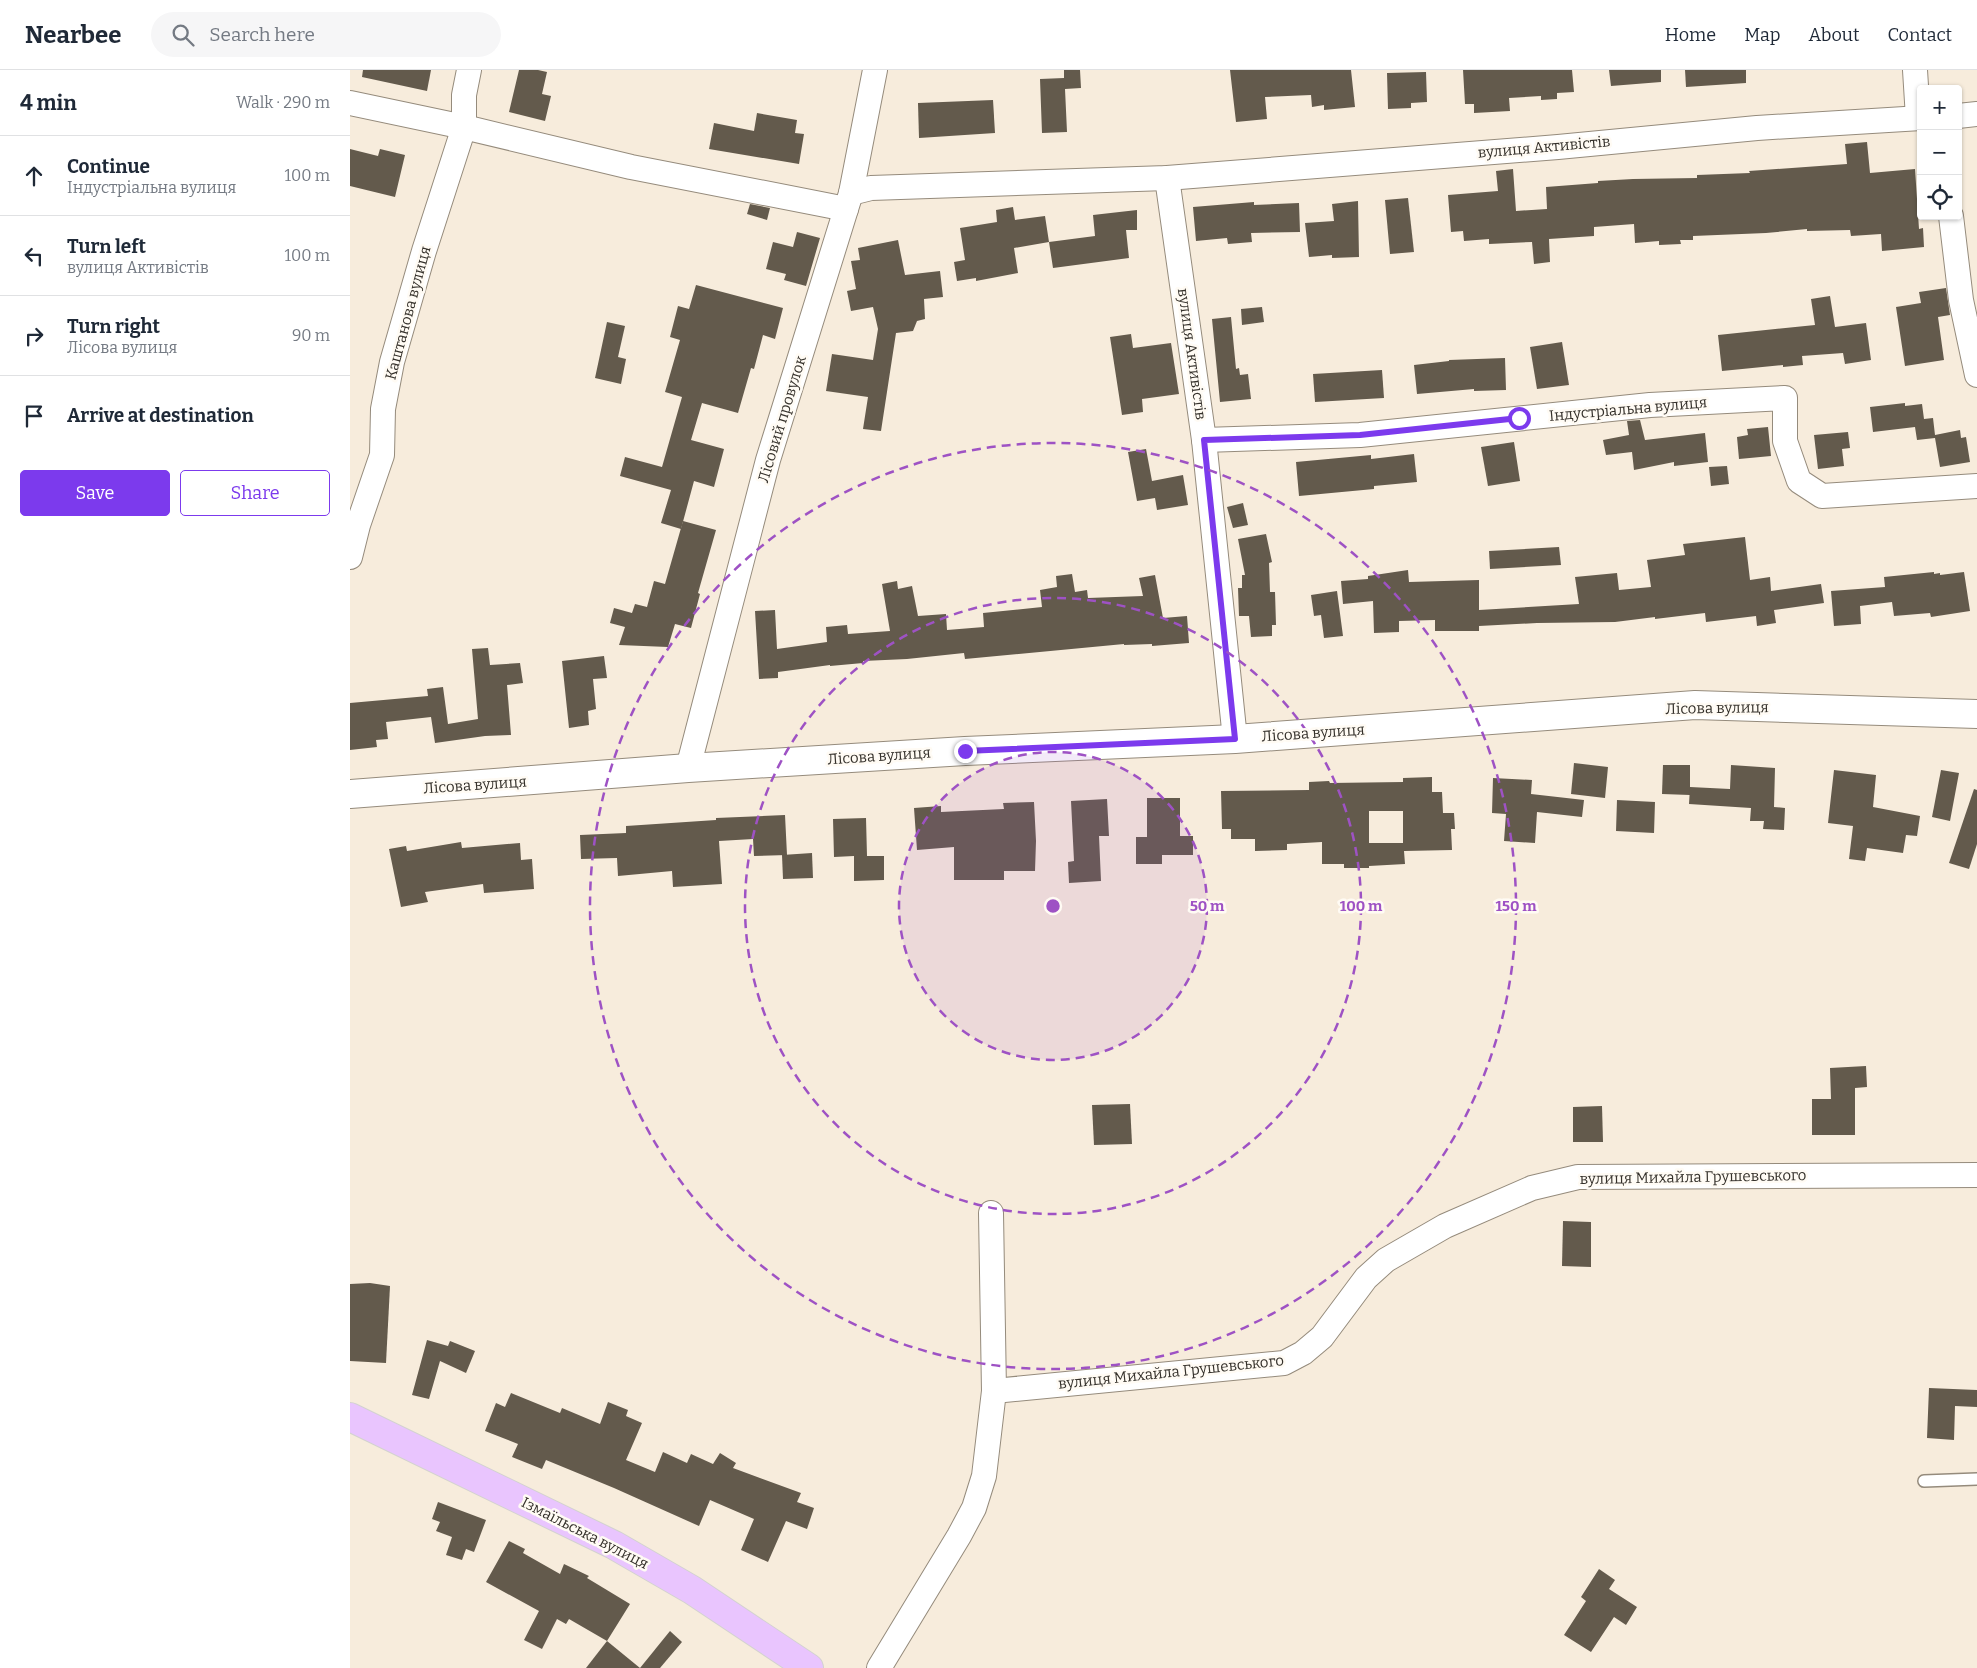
<!DOCTYPE html>
<html lang="en">
<head>
<meta charset="utf-8">
<style>
  :root { --surface:#fff; --page:#f6f6f7; --text:#1f2937; --muted:#747a83; --line:#e0e1e3; --accent:#7c3aed }
  body { margin:0; font-family:Bitter,serif; background:var(--page); color:var(--text) }
  .controls { position:absolute; right:15px; top:15px; display:grid; overflow:hidden; border-radius:5px; box-shadow:0 1px 4px #0004 }
  .controls button { width:45px; height:45px; display:grid; place-items:center; padding:0; border:0; border-bottom:1px solid var(--line); background:var(--surface); color:var(--text); font:25px sans-serif }
  .stop { position:absolute; width:15px; height:15px; margin:-11px; border:4px solid #7c3aed; border-radius:50%; background:#fff }
  .stop.end { background:#7c3aed; border-color:#fff; box-shadow:0 1px 5px #0008 }
  .list { margin:0; padding:0; list-style:none }
  h2 { display:flex; justify-content:space-between; align-items:center; height:65px; margin:0; padding:0 20px; font-size:21px }
  h2 small { font-size:16px; font-weight:400; color:var(--muted) }
  .list li { display:grid; grid-template-columns:32px 1fr auto; gap:15px; align-items:center; box-sizing:border-box; height:80px; padding:0 20px; border-top:1px solid var(--line) }
  .list b { display:block; font-size:19px; white-space:nowrap }
  .list p { margin:0; font-size:16px; white-space:nowrap; color:var(--muted) }
  .list em { font-size:16px; font-style:normal; color:var(--muted) }
  .actions { display:flex; gap:10px; padding:15px 20px }
  .actions a { flex:1; padding:11px 0; border:1px solid var(--accent); border-radius:5px; text-align:center; font-size:18px; color:var(--accent) }
  .actions .main { background:var(--accent); color:#fff }
  .icon { flex:none; width:28px; height:28px; fill:none; stroke:currentColor; stroke-width:2; stroke-linecap:round; stroke-linejoin:round }
  .map { position:relative; flex:none; width:1627px; height:1598px; overflow:hidden }
  header { display:flex; align-items:center; gap:30px; box-sizing:border-box; height:70px; padding:0 25px; background:var(--surface); border-bottom:1px solid var(--line) }
  header strong { font-size:24px }
  nav { display:flex; gap:28px; margin-inline-start:auto; font-size:18px }
  .search { width:350px; height:45px; background:var(--page); display:flex; align-items:center; gap:12px; box-sizing:border-box; padding:0 18px; border-radius:28px; color:var(--muted); font-size:19px }
  main { display:flex }
  aside { flex:1; background:var(--surface) }
  .map>svg:first-child { display:block }
  .building { fill:#635a4c; fill-rule:evenodd }
  .lines { fill:none; stroke-linecap:round; stroke-linejoin:round }
  .service-casing { stroke:#958b7c; stroke-width:14 }
  .minor-casing { stroke:#958b7c; stroke-width:26 }
  .tertiary-casing { stroke:#958b7c; stroke-width:30 }
  .primary-casing { stroke:#d3d2d0; stroke-width:30 }
  .service { stroke:#fff; stroke-width:11 }
  .minor { stroke:#fff; stroke-width:24 }
  .tertiary { stroke:#fff; stroke-width:28 }
  .primary { stroke:#e9c5fe; stroke-width:28 }
  .route { stroke:#7c3aed; stroke-width:6 }
  .ring { fill:none; stroke:#9e52c4; stroke-width:2.5; stroke-dasharray:9 6 }
  .labels { text-anchor:middle; stroke-width:5; stroke-linejoin:round; paint-order:stroke }
  .street-label { font-size:15px; fill:#35312b; stroke:#fffbf4 }
  .centre { fill:#9e52c4; stroke:#fffbf4; stroke-width:2.5 }
  .ring-label { font-size:15px; text-anchor:middle; font-weight:bold; fill:#9e52c4; stroke:#fffbf4; stroke-width:5; stroke-linejoin:round; paint-order:stroke }
</style>
</head>
<body>
<header>
<strong>Nearbee</strong>
<div class="search"><svg class="icon" aria-label="search" viewBox="0 0 24 24"><circle cx="10" cy="10" r="6"/><path d="M15 15l6 6"/></svg>Search here</div>
<nav><a>Home</a><a>Map</a><a>About</a><a>Contact</a></nav>
</header>
<main>
<aside>
<h2>4 min<small>Walk · 290 m</small></h2>
<ul class="list">
<li><svg class="icon" aria-label="ahead" viewBox="0 0 24 24"><path d="M12 20V5M6 11l6-6 6 6"/></svg><div><b>Continue</b><p>Індустріальна вулиця</p></div><em>100 m</em></li>
<li><svg class="icon" aria-label="left" viewBox="0 0 24 24"><path d="M17 20v-9H6M10 6l-5 5 5 5"/></svg><div><b>Turn left</b><p>вулиця Активістів</p></div><em>100 m</em></li>
<li><svg class="icon" aria-label="right" viewBox="0 0 24 24"><path d="M7 20v-9h11M14 6l5 5-5 5"/></svg><div><b>Turn right</b><p>Лісова вулиця</p></div><em>90 m</em></li>
<li><svg class="icon" aria-label="arrive" viewBox="0 0 24 24"><path d="M6 21V4h12l-3 4 3 4H6"/></svg><div><b>Arrive at destination</b></div></li>
</ul>
<div class="actions"><a class="main">Save</a><a>Share</a></div>
</aside>
<div class="map">
<svg width="1627" height="1598" viewBox="0 0 1627 1598">
  <rect width="100%" height="100%" fill="#f7ecdc"/>
  <g class="building">
    <path d="M 13,0 L 81,0 L 77,21 L 12,7 Z"/>
    <path d="M 169,0 L 188,0 L 197,2 L 192,24 L 201,26 L 195,51 L 159,42 Z"/>
    <path d="M 714,0 L 730,0 L 731,18 L 715,19 L 717,62 L 692,63 L 690,9 L 714,8 Z"/>
    <path d="M 880,0 L 1001,0 L 1005,37 L 974,40 L 974,35 L 962,37 L 961,25 L 915,27 L 917,49 L 886,52 Z"/>
    <path d="M 1113,0 L 1222,0 L 1224,22 L 1207,23 L 1207,29 L 1191,30 L 1191,26 L 1159,28 L 1160,41 L 1124,43 L 1124,34 L 1115,34 Z"/>
    <path d="M 1259,0 L 1311,0 L 1311,12 L 1261,16 Z"/>
    <path d="M 1335,0 L 1396,0 L 1396,13 L 1336,17 Z"/>
    <path d="M 1076,2 L 1077,32 L 1061,33 L 1061,38 L 1038,39 L 1037,3 Z"/>
    <path d="M 643,30 L 645,63 L 569,68 L 568,33 Z"/>
    <path d="M 407,43 L 447,50 L 445,63 L 454,64 L 449,94 L 359,79 L 364,53 L 404,61 Z"/>
    <path d="M 1517,72 L 1520,103 L 1565,99 L 1569,159 L 1573,158 L 1574,177 L 1532,181 L 1531,164 L 1501,166 L 1500,160 L 1457,161 L 1457,159 L 1416,163 L 1343,166 L 1343,170 L 1330,170 L 1331,174 L 1309,175 L 1309,171 L 1285,173 L 1284,154 L 1244,157 L 1244,166 L 1199,169 L 1200,192 L 1184,194 L 1182,172 L 1139,174 L 1139,169 L 1114,171 L 1113,161 L 1101,162 L 1098,125 L 1148,121 L 1146,101 L 1163,99 L 1166,141 L 1197,139 L 1196,117 L 1248,113 L 1248,111 L 1283,109 L 1347,108 L 1347,105 L 1400,103 L 1399,101 L 1497,94 L 1495,74 Z"/>
    <path d="M 0,79 L 28,86 L 30,79 L 55,85 L 45,127 L 0,116 Z"/>
    <path d="M 1058,128 L 1064,182 L 1040,184 L 1035,130 Z"/>
    <path d="M 1008,131 L 1009,187 L 982,188 L 982,185 L 959,187 L 955,153 L 984,151 L 982,134 Z"/>
    <path d="M 904,132 L 904,135 L 949,133 L 950,162 L 901,163 L 902,172 L 878,174 L 877,168 L 846,171 L 843,137 Z"/>
    <path d="M 400,134 L 420,138 L 417,150 L 397,144 Z"/>
    <path d="M 663,137 L 665,150 L 695,146 L 699,172 L 664,178 L 668,203 L 626,211 L 626,208 L 607,211 L 604,192 L 615,190 L 610,158 L 647,152 L 646,140 Z"/>
    <path d="M 787,140 L 787,160 L 776,160 L 779,188 L 703,198 L 699,172 L 745,166 L 743,145 Z"/>
    <path d="M 447,162 L 470,168 L 456,216 L 434,210 L 436,204 L 416,199 L 423,172 L 443,177 Z"/>
    <path d="M 548,170 L 555,205 L 590,201 L 593,227 L 574,229 L 575,249 L 567,251 L 563,261 L 546,263 L 531,361 L 513,359 L 518,327 L 476,321 L 482,284 L 523,290 L 528,259 L 523,237 L 501,241 L 497,221 L 506,219 L 501,191 L 510,190 L 508,178 Z"/>
    <path d="M 346,215 L 433,238 L 425,269 L 413,265 L 404,299 L 401,298 L 388,343 L 352,333 L 341,370 L 374,379 L 364,417 L 344,411 L 331,459 L 311,453 L 321,420 L 270,406 L 275,387 L 312,397 L 332,327 L 315,322 L 330,270 L 320,267 L 328,236 L 339,239 Z"/>
    <path d="M 1596,218 L 1600,245 L 1588,247 L 1594,290 L 1555,296 L 1546,237 L 1571,233 L 1569,222 Z"/>
    <path d="M 1480,226 L 1485,257 L 1516,253 L 1521,290 L 1495,294 L 1493,283 L 1452,286 L 1453,295 L 1433,297 L 1433,295 L 1372,301 L 1368,265 L 1465,255 L 1461,229 Z"/>
    <path d="M 912,237 L 914,252 L 892,255 L 891,239 Z"/>
    <path d="M 881,247 L 886,299 L 889,298 L 890,305 L 898,304 L 901,329 L 870,332 L 862,249 Z"/>
    <path d="M 257,252 L 275,256 L 268,287 L 276,289 L 271,314 L 245,308 Z"/>
    <path d="M 781,264 L 783,278 L 821,273 L 829,324 L 792,329 L 793,342 L 772,345 L 760,267 Z"/>
    <path d="M 1212,272 L 1219,315 L 1187,319 L 1180,277 Z"/>
    <path d="M 1155,288 L 1156,320 L 1124,321 L 1124,319 L 1067,324 L 1064,295 L 1099,291 L 1099,290 Z"/>
    <path d="M 1032,300 L 1034,328 L 965,332 L 963,304 Z"/>
    <path d="M 1555,333 L 1555,336 L 1572,334 L 1574,349 L 1583,348 L 1585,365 L 1610,360 L 1611,368 L 1616,367 L 1620,392 L 1590,397 L 1585,368 L 1567,370 L 1565,357 L 1523,362 L 1520,337 Z"/>
    <path d="M 1290,350 L 1295,370 L 1355,363 L 1358,392 L 1324,396 L 1324,392 L 1284,400 L 1282,382 L 1256,385 L 1253,370 L 1279,365 L 1277,351 Z"/>
    <path d="M 1418,357 L 1421,386 L 1389,389 L 1387,367 L 1398,365 L 1397,359 Z"/>
    <path d="M 1498,362 L 1500,378 L 1492,379 L 1494,396 L 1468,399 L 1464,365 Z"/>
    <path d="M 1164,372 L 1170,411 L 1138,416 L 1131,377 Z"/>
    <path d="M 796,379 L 802,411 L 833,405 L 838,435 L 807,440 L 805,428 L 787,431 L 778,382 Z"/>
    <path d="M 1064,384 L 1067,412 L 1024,416 L 1024,419 L 949,426 L 946,392 L 1021,385 L 1021,389 Z"/>
    <path d="M 1377,396 L 1379,414 L 1361,416 L 1359,397 Z"/>
    <path d="M 893,433 L 898,455 L 883,458 L 877,437 Z"/>
    <path d="M 333,451 L 366,460 L 348,523 L 350,524 L 341,558 L 325,554 L 318,577 L 269,575 L 275,557 L 260,553 L 264,538 L 282,543 L 285,534 L 297,537 L 304,511 L 315,514 Z"/>
    <path d="M 916,464 L 922,492 L 919,493 L 920,522 L 925,522 L 926,555 L 922,555 L 922,566 L 901,567 L 899,546 L 889,546 L 888,518 L 892,518 L 892,505 L 895,505 L 888,469 Z"/>
    <path d="M 1395,467 L 1400,510 L 1420,507 L 1421,521 L 1471,514 L 1474,533 L 1424,540 L 1426,553 L 1407,556 L 1406,546 L 1356,552 L 1355,543 L 1305,549 L 1305,547 L 1265,552 L 1187,553 L 1129,556 L 1129,561 L 1085,561 L 1085,550 L 1049,551 L 1049,562 L 1024,563 L 1023,531 L 993,534 L 991,511 L 1018,509 L 1018,506 L 1058,500 L 1059,512 L 1129,510 L 1129,540 L 1229,534 L 1225,507 L 1267,503 L 1269,520 L 1301,517 L 1297,490 L 1335,485 L 1333,474 Z"/>
    <path d="M 1209,477 L 1211,495 L 1140,499 L 1139,481 Z"/>
    <path d="M 1584,502 L 1584,504 L 1590,503 L 1590,505 L 1614,502 L 1620,541 L 1581,547 L 1580,543 L 1544,546 L 1542,532 L 1510,536 L 1511,554 L 1484,556 L 1481,521 L 1535,517 L 1534,507 Z"/>
    <path d="M 722,504 L 725,522 L 737,520 L 738,528 L 793,526 L 789,508 L 805,505 L 813,548 L 837,546 L 839,573 L 802,576 L 802,574 L 774,575 L 774,574 L 615,589 L 614,583 L 557,589 L 513,591 L 513,593 L 480,596 L 480,595 L 428,602 L 428,608 L 409,609 L 405,541 L 425,540 L 427,579 L 477,572 L 476,557 L 497,555 L 498,564 L 540,561 L 532,514 L 547,511 L 548,519 L 562,516 L 568,546 L 596,544 L 597,560 L 634,557 L 633,543 L 692,537 L 690,520 L 707,517 L 706,506 Z"/>
    <path d="M 987,521 L 993,566 L 974,568 L 971,545 L 964,546 L 961,525 Z"/>
    <path d="M 138,578 L 140,595 L 170,593 L 173,613 L 157,615 L 161,665 L 135,666 L 85,673 L 81,647 L 36,652 L 38,669 L 26,670 L 27,677 L 0,680 L 0,633 L 78,626 L 77,619 L 93,617 L 98,654 L 128,649 L 122,579 Z"/>
    <path d="M 254,586 L 257,608 L 243,609 L 246,639 L 238,641 L 239,655 L 219,658 L 212,591 Z"/>
    <path d="M 1224,693 L 1258,697 L 1255,728 L 1221,724 Z"/>
    <path d="M 1313,695 L 1340,695 L 1340,725 L 1312,724 Z"/>
    <path d="M 1381,695 L 1425,698 L 1424,737 L 1435,738 L 1434,760 L 1413,759 L 1414,751 L 1400,751 L 1401,738 L 1339,734 L 1340,717 L 1380,719 Z"/>
    <path d="M 1484,700 L 1526,705 L 1523,737 L 1570,746 L 1567,766 L 1556,765 L 1553,783 L 1517,778 L 1515,791 L 1499,789 L 1503,756 L 1478,753 Z"/>
    <path d="M 1591,700 L 1609,703 L 1600,751 L 1582,747 Z"/>
    <path d="M 1082,707 L 1082,722 L 1092,722 L 1093,743 L 1104,743 L 1105,759 L 1101,759 L 1102,780 L 1054,781 L 1055,794 L 1019,796 L 1019,798 L 994,798 L 994,794 L 972,794 L 972,772 L 937,774 L 937,780 L 905,781 L 905,769 L 881,769 L 881,759 L 872,759 L 871,721 L 959,720 L 959,712 L 979,711 L 980,713 L 1053,712 L 1053,708 ZM 1019,741 L 1053,741 L 1053,773 L 1019,773 Z"/>
    <path d="M 1143,708 L 1182,710 L 1181,724 L 1234,730 L 1232,747 L 1187,742 L 1185,773 L 1154,771 L 1156,744 L 1142,743 Z"/>
    <path d="M 1624,719 L 1627,720 L 1627,774 L 1619,799 L 1599,793 Z"/>
    <path d="M 797,728 L 830,728 L 830,766 L 843,766 L 843,785 L 812,785 L 812,794 L 786,794 L 786,767 L 797,767 Z"/>
    <path d="M 757,729 L 759,766 L 749,766 L 751,811 L 719,813 L 718,792 L 724,791 L 721,731 Z"/>
    <path d="M 1267,730 L 1305,732 L 1304,763 L 1266,761 Z"/>
    <path d="M 684,732 L 686,771 L 685,801 L 654,801 L 654,810 L 604,810 L 604,777 L 567,780 L 564,738 L 591,736 L 591,742 L 654,739 L 653,733 Z"/>
    <path d="M 435,745 L 437,785 L 404,786 L 403,769 L 369,771 L 372,814 L 323,817 L 322,801 L 268,806 L 267,788 L 231,789 L 230,765 L 276,763 L 276,756 L 366,750 L 366,748 Z"/>
    <path d="M 516,748 L 517,786 L 512,786 L 534,786 L 534,810 L 504,811 L 504,786 L 484,787 L 483,749 Z"/>
    <path d="M 111,772 L 112,778 L 170,773 L 171,790 L 182,789 L 184,819 L 134,823 L 133,814 L 75,822 L 78,832 L 51,837 L 39,779 L 56,776 L 57,781 Z"/>
    <path d="M 462,783 L 463,808 L 433,809 L 432,785 Z"/>
    <path d="M 1516,996 L 1517,1017 L 1505,1018 L 1505,1065 L 1462,1065 L 1462,1029 L 1481,1029 L 1480,998 Z"/>
    <path d="M 780,1034 L 782,1074 L 744,1075 L 742,1035 Z"/>
    <path d="M 1252,1036 L 1253,1072 L 1223,1072 L 1223,1037 Z"/>
    <path d="M 1213,1151 L 1241,1152 L 1241,1197 L 1212,1196 Z"/>
    <path d="M 20,1213 L 40,1216 L 36,1293 L 0,1291 L 0,1214 Z"/>
    <path d="M 77,1270 L 98,1276 L 100,1271 L 125,1281 L 116,1303 L 90,1291 L 79,1329 L 62,1325 Z"/>
    <path d="M 1579,1318 L 1627,1320 L 1627,1337 L 1605,1336 L 1604,1370 L 1577,1368 Z"/>
    <path d="M 161,1323 L 210,1343 L 212,1338 L 250,1354 L 258,1332 L 278,1340 L 276,1346 L 292,1353 L 276,1390 L 305,1402 L 313,1382 L 337,1393 L 341,1384 L 363,1394 L 370,1383 L 386,1393 L 383,1398 L 451,1423 L 447,1432 L 464,1438 L 457,1459 L 436,1451 L 418,1492 L 391,1480 L 404,1449 L 360,1430 L 349,1456 L 264,1418 L 196,1390 L 192,1399 L 162,1387 L 168,1374 L 135,1361 L 146,1333 L 155,1337 Z"/>
    <path d="M 88,1432 L 136,1450 L 124,1482 L 116,1479 L 112,1490 L 96,1485 L 102,1467 L 86,1461 L 90,1452 L 82,1449 Z"/>
    <path d="M 159,1471 L 175,1479 L 173,1483 L 210,1504 L 214,1494 L 239,1506 L 237,1508 L 280,1534 L 257,1571 L 219,1549 L 216,1554 L 207,1549 L 192,1579 L 174,1570 L 189,1541 L 136,1512 Z"/>
    <path d="M 1249,1499 L 1265,1510 L 1259,1519 L 1287,1537 L 1276,1555 L 1264,1547 L 1241,1582 L 1214,1565 L 1236,1531 L 1231,1527 Z"/>
    <path d="M 320,1561 L 332,1572 L 310,1598 L 290,1598 Z"/>
    <path d="M 257,1571 L 290,1598 L 236,1598 Z"/>
  </g>
  <g class="lines">
    <g class="service-casing">
      <path id="service" d="M 1574,1411 L 1627,1409"/>
    </g>
    <g class="minor-casing">
      <g id="minor">
        <path d="M 1565,0 L 1568,48"/>
        <path d="M 0,33 L 114,57 L 281,97 L 496,139"/>
        <path d="M 1608,46 L 1627,44"/>
        <path d="M 817,108 L 854,370 L 885,669"/>
        <path d="M 501,123 L 521,118 L 817,108 L 1208,77 L 1407,58 L 1571,48"/>
        <path d="M 1601,146 L 1611,230 L 1627,305"/>
        <path d="M 854,370 L 1010,365 L 1300,335 L 1435,328 L 1435,371 L 1449,411 L 1472,426 L 1627,416"/>
        <path d="M 0,487 L 8,455 L 32,385 L 33,339 L 42,292 L 74,181 L 114,57 L 114,25 L 119,0"/>
        <path d="M 338,698 L 418,390 L 501,123 L 525,0"/>
        <path d="M 644,1321 L 934,1293 L 953,1283 L 972,1267 L 1016,1208 L 1036,1190 L 1095,1156 L 1182,1118 L 1228,1107 L 1627,1105"/>
        <path d="M 529,1598 L 609,1466 L 624,1438 L 634,1406 L 644,1321 L 641,1143"/>
      </g>
    </g>
    <g class="tertiary-casing">
      <path id="tertiary" d="M 0,724 L 338,698 L 615,681 L 885,669 L 1345,635 L 1627,644"/>
    </g>
    <g class="primary-casing">
      <path id="primary" d="M 0,1347 L 264,1475 L 342,1520 L 459,1598"/>
    </g>
    <use href="#service" class="service"/>
    <use href="#minor" class="minor"/>
    <use href="#tertiary" class="tertiary"/>
    <use href="#primary" class="primary"/>
  </g>
  <g class="lines">
    <path class="route" d="M 615,681 L 885,669 L 854,370 L 1010,365 L 1169,348"/>
  </g>
  <circle cx="703" cy="836" r="154" fill="#9e52c4" fill-opacity=".12"/>
  <g class="ring">
    <circle cx="703" cy="836" r="154"/>
    <circle cx="703" cy="836" r="308"/>
    <circle cx="703" cy="836" r="463"/>
  </g>
  <g class="labels">
    <g class="street-label">
      <text transform="translate(1194 77) rotate(-5)" y="5">вулиця Активістів</text>
      <text transform="translate(58 243) rotate(-75)" y="5">Каштанова вулиця</text>
      <text transform="translate(842 284) rotate(82)" y="5">вулиця Активістів</text>
      <text transform="translate(1278 339) rotate(-5)" y="5">Індустріальна вулиця</text>
      <text transform="translate(432 349) rotate(-73)" y="5">Лісовий провулок</text>
      <text transform="translate(1367 638) rotate(-1)" y="5">Лісова вулиця</text>
      <text transform="translate(963 663) rotate(-4)" y="5">Лісова вулиця</text>
      <text transform="translate(529 686) rotate(-4)" y="5">Лісова вулиця</text>
      <text transform="translate(125 715) rotate(-4)" y="5">Лісова вулиця</text>
      <text transform="translate(1343 1107) rotate(-1)" y="5">вулиця Михайла Грушевського</text>
      <text transform="translate(821 1302) rotate(-6)" y="5">вулиця Михайла Грушевського</text>
      <text transform="translate(235 1463) rotate(27)" y="5">Ізмаїльська вулиця</text>
    </g>
  </g>
  <circle cx="703" cy="836" r="8" class="centre"/>
  <g class="ring-label">
    <text x="857" y="841">50 m</text>
    <text x="1011" y="841">100 m</text>
    <text x="1166" y="841">150 m</text>
  </g>
</svg>
<div class="controls">
<button>+</button>
<button>−</button>
<button><svg class="icon" aria-label="locate" viewBox="0 0 24 24"><circle cx="12" cy="12" r="6"/><path d="M12 2v4M12 18v4M2 12h4M18 12h4"/></svg></button>
</div>
<div class="stop" style="left:1169px;top:348px"></div>
<div class="stop end" style="left:615px;top:681px"></div>
</div>
</main>
</body>
</html>
